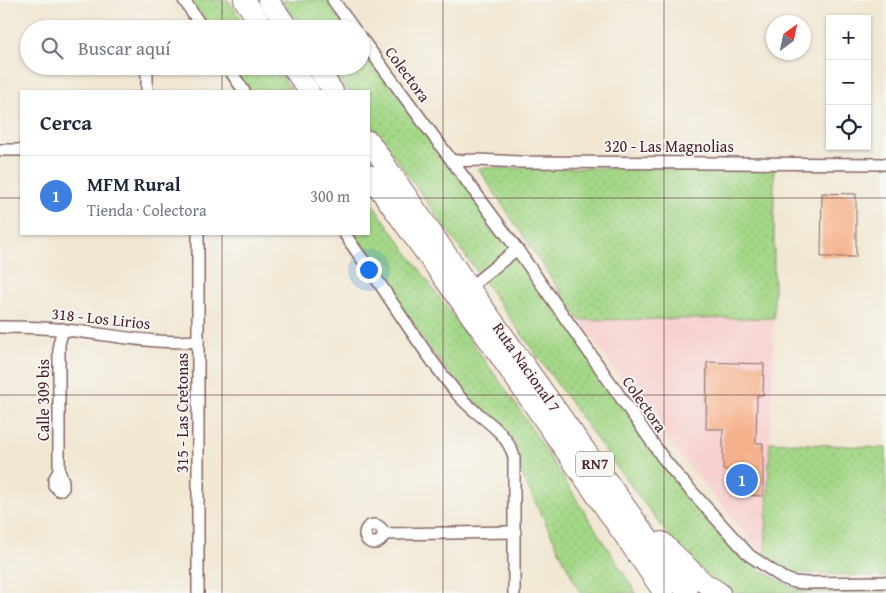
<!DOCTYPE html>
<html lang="es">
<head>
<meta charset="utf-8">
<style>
  :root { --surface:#fff; --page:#f6f6f7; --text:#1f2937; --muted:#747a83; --line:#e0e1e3; --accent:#7c3aed }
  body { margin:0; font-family:"Gentium Book Plus",serif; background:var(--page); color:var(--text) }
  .controls { position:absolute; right:15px; top:15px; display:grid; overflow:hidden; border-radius:0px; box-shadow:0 1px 4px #0004 }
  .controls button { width:45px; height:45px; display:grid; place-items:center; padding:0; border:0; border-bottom:1px solid var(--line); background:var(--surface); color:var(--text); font:25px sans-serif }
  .compass { position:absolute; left:766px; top:15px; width:45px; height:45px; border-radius:50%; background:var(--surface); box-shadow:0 1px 4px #0004; rotate:33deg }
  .you { position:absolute; left:368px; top:269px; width:18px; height:18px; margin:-12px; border:4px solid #fff; border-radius:50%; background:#1a73e8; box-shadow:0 0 0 8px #1a73e833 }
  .badge { display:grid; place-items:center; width:32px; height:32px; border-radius:50%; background:var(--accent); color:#fff; font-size:16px; font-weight:700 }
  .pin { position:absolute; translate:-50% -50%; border:2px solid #fff; box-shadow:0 1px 5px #0006 }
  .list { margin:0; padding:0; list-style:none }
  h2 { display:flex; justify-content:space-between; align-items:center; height:65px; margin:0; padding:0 20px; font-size:21px }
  h2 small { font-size:16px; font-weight:400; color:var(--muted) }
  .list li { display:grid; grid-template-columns:32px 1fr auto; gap:15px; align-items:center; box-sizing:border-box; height:80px; padding:0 20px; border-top:1px solid var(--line) }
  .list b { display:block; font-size:19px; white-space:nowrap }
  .list p { margin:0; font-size:16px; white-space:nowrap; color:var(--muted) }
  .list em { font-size:16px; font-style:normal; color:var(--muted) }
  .icon { flex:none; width:28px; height:28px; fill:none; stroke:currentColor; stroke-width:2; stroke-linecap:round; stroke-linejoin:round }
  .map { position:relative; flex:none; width:886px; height:593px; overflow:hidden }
  .search { position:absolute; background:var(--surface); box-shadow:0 1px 4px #0004; left:20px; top:20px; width:350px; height:55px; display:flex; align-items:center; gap:12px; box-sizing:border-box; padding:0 18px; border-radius:28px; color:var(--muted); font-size:19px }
  .panel { position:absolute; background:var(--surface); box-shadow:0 1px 4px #0004; left:20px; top:90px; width:350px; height:145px; border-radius:0px }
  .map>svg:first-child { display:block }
  .built { fill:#f7d0cf }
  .grass { fill:url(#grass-dots); stroke:#777b59 }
  .building { fill:#f5b18b }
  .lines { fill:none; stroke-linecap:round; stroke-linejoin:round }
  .street-casing { stroke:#846565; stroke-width:14 }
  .highway-casing { stroke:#846565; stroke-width:22 }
  .street { stroke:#fff; stroke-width:11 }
  .highway { stroke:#fff; stroke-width:20 }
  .grid { fill:none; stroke:#4a1f2b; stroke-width:1; stroke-opacity:0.55 }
  .labels { text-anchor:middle; stroke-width:4; stroke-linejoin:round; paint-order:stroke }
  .shield { fill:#f6f6f2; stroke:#7e6067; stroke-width:1 }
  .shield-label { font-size:15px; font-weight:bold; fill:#4a1f2b }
  .street-label { font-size:16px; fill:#4a1f2b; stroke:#f6f6f2 }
</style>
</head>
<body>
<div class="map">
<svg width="886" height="593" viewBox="0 0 886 593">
  <defs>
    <pattern id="grass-dots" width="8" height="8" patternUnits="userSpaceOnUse" patternTransform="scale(1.25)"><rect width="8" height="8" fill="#a4d787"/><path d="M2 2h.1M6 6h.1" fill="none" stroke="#8fb875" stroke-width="1.8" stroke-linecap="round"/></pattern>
  </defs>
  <rect width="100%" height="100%" fill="#f6f6f2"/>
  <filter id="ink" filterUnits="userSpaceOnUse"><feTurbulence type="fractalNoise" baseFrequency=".02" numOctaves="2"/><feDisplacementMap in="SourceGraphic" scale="10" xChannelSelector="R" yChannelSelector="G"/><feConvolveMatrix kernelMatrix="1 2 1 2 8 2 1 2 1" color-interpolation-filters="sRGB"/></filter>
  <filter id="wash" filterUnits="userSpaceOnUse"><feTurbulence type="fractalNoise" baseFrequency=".0096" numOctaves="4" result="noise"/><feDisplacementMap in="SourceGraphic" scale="20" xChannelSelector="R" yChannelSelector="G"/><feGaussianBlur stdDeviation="1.12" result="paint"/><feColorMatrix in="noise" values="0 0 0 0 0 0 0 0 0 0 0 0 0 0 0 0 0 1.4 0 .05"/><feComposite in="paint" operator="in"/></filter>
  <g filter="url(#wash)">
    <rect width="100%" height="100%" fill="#f1e7d2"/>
    <path class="built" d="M 774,318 L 770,442 L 765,556 L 665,438 L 579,320 Z"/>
    <g class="grass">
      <path d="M 188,0 L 228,0 L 248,29 L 207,29 Z"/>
      <path d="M 282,0 L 327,0 L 350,29 L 302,29 Z"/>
      <path d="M 361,43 L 736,553 L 764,572 L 795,589 L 886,588 L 886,593 L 731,593 L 684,555 L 621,473 L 369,121 L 369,91 L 347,91 L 329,66 L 361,66 Z"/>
      <path d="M 231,66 L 275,66 L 292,91 L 248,91 Z"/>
      <path d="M 478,168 L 774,168 L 774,318 L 579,320 Z"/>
      <path d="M 369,199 L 516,404 L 636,593 L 580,593 L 522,475 L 515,443 L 498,421 L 468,397 L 427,345 L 351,234 L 369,234 Z"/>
      <path d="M 770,442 L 886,448 L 886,577 L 787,572 L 765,556 Z"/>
    </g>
    <g id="blocks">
      <g class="building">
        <path d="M 822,193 L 856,194 L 856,257 L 821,257 Z"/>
        <path d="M 707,362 L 764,364 L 763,395 L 757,395 L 756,443 L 763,443 L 763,496 L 738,495 L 738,470 L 723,470 L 723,429 L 706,429 Z"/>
      </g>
    </g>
  </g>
  <g filter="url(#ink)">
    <use href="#blocks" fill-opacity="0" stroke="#846565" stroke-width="1"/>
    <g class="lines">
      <g class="street-casing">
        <g id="street">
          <path d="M 184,0 L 203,29"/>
          <path d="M 333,0 L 354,29"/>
          <path d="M 361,38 L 517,249 L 663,458 L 676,474 L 749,555 L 783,578 L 794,582 L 806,583 L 886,582"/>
          <path d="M 147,66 L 147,91"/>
          <path d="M 227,66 L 244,91"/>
          <path d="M 0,150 L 21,150"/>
          <path d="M 452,161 L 477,160 L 520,162 L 886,164"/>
          <path d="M 345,234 C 356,252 370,269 382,287 C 406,324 431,362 459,396 C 479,419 505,427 514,457 L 514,593"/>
          <path d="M 470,287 L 517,249"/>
          <path d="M 0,327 C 22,327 44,327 65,330 C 110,334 153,345 198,341"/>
          <path d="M 59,471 L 54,480 L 54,485 L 59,490 L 63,488 L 63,481 L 59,471 L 59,344 L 63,329"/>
          <circle cx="374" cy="534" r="9"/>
          <path d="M 383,534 L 515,532"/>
          <path d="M 198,593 L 198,234"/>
        </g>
      </g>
      <g class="highway-casing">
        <g id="highway">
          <path d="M 244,0 L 264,29"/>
          <path d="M 268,0 L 289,29"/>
          <path d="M 291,66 L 309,91"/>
          <path d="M 316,66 L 333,91"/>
          <path d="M 369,141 L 471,290 L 687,593"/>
          <path d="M 369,175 L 492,345 L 664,593"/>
          <path d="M 662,542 L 703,582 L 720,593"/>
        </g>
      </g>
      <use href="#street" class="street"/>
      <use href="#highway" class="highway"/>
    </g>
  </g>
  <path class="grid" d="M 222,0 L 222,29M 443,0 L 443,593M 664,0 L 664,593M 222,66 L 222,91M 0,198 L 21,198M 369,198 L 886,198M 222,234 L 222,593M 0,395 L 886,395"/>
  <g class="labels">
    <rect class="shield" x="576" y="451.5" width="38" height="25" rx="4"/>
    <g class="shield-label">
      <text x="595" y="469">RN7</text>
    </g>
    <g class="street-label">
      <text transform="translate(408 74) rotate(54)" y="6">Colectora</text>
      <text x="669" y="152">320 - Las Magnolias</text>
      <text transform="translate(101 318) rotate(6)" y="6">318 - Los Lirios</text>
      <text transform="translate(527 367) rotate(55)" y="6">Ruta Nacional 7</text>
      <text transform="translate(43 400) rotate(-90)" y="6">Calle 309 bis</text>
      <text transform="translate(645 404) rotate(55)" y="6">Colectora</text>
      <text transform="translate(182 413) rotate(-90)" y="6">315 - Las Cretonas</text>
    </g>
  </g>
</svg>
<div class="controls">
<button>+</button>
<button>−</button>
<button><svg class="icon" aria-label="locate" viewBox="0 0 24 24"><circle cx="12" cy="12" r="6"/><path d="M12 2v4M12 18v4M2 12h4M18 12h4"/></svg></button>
</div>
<svg class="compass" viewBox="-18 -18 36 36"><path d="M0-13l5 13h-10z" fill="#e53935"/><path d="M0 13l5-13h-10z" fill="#747a83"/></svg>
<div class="you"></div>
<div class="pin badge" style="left:742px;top:480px;background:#3f7fe0">1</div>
<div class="search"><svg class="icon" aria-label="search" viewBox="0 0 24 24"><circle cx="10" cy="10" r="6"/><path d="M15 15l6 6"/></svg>Buscar aquí</div>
<section class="panel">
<h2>Cerca<small></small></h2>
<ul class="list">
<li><span class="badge" style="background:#3f7fe0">1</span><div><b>MFM Rural</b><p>Tienda · Colectora</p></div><em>300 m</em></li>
</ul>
</section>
</div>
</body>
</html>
